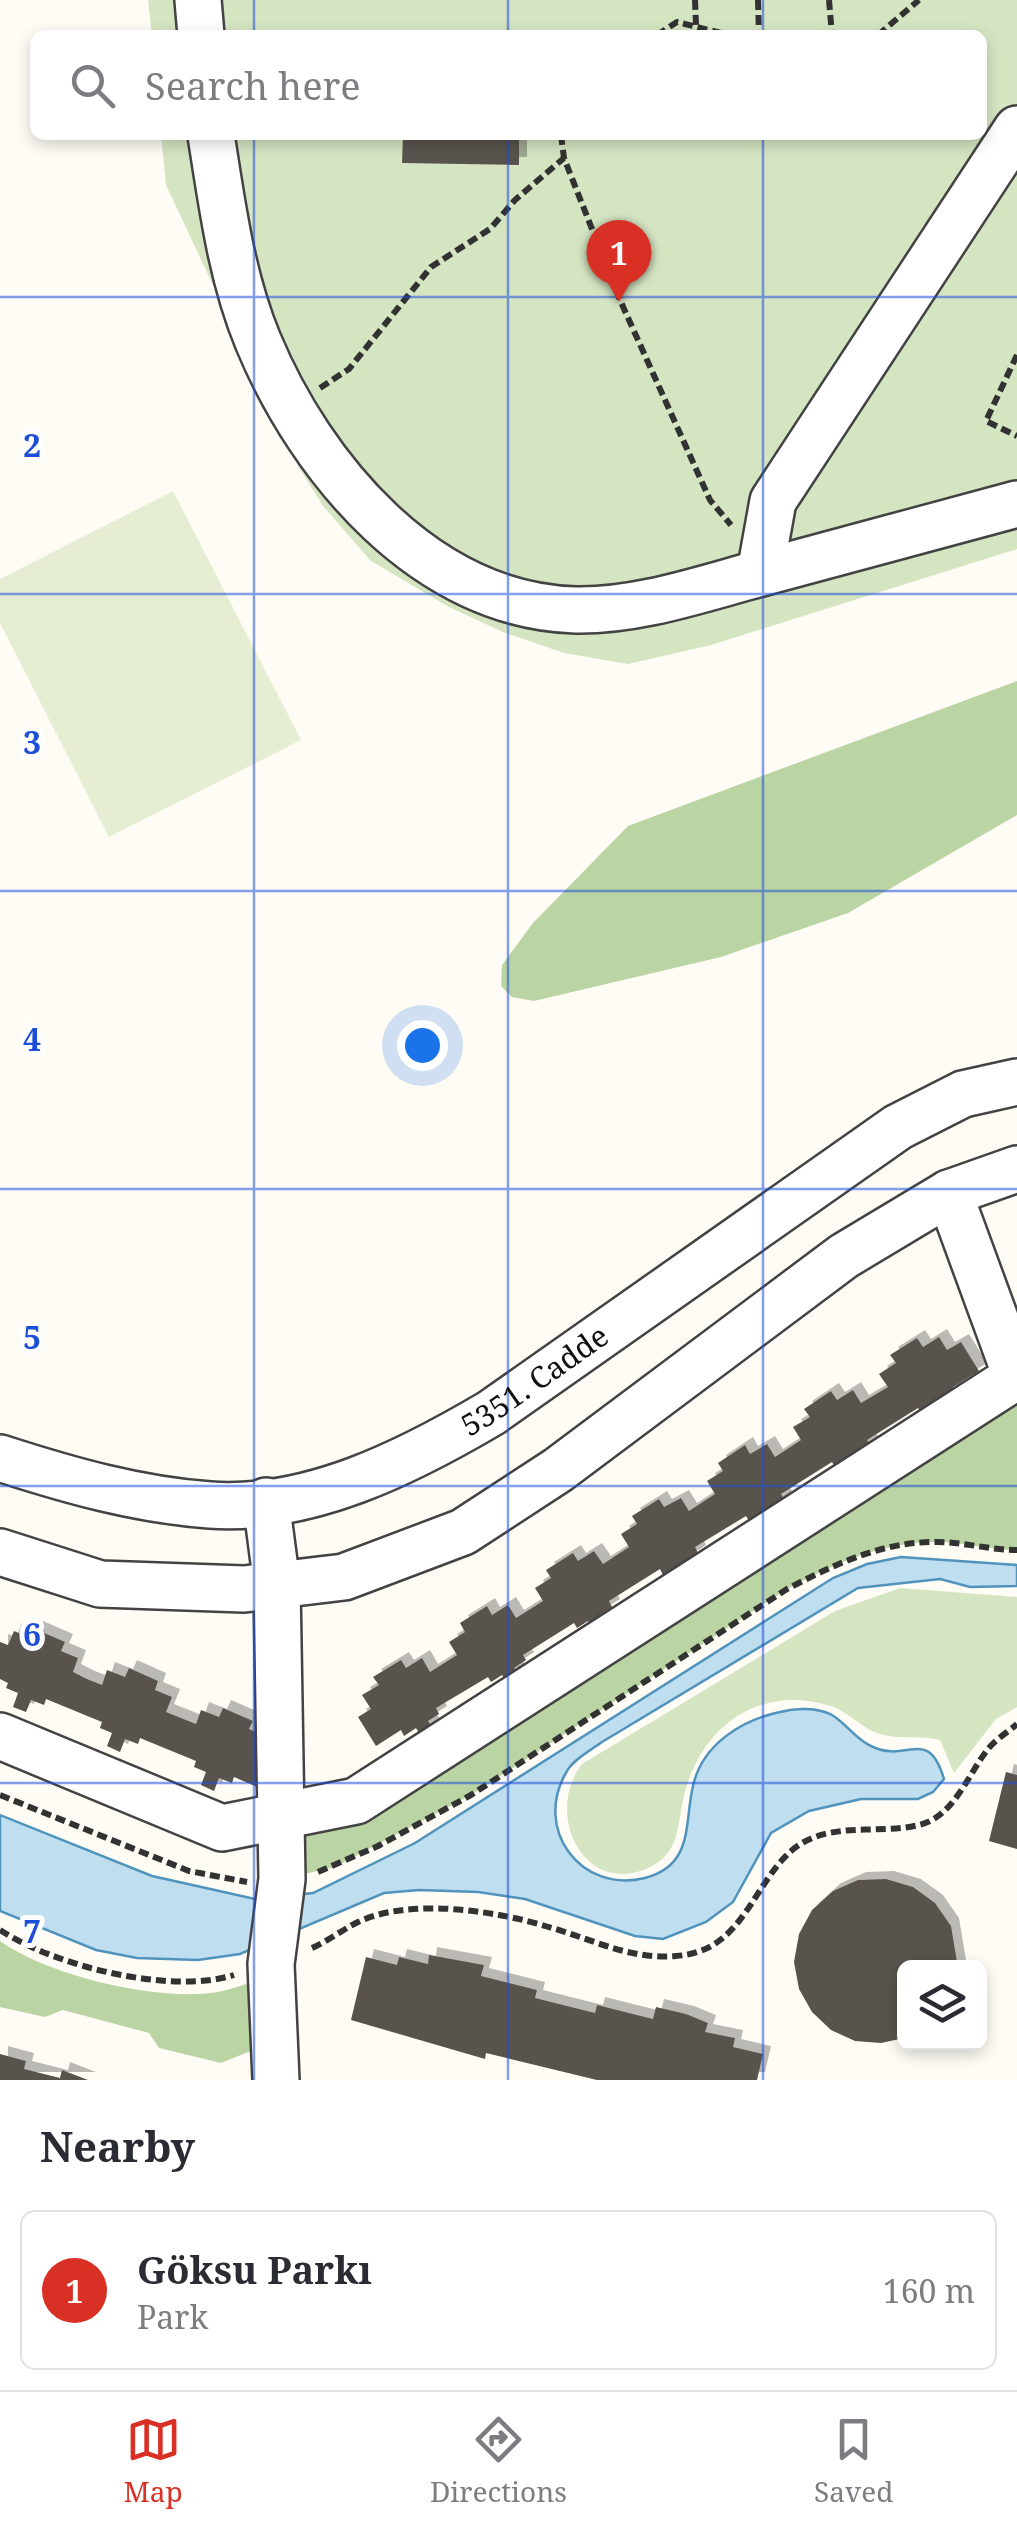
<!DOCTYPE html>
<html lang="en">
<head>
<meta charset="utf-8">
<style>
  :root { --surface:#fff; --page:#f7f7f7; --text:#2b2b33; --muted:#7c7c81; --line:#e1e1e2; --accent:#d93025 }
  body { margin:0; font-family:"Noto Serif",serif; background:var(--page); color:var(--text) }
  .controls { position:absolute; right:30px; bottom:30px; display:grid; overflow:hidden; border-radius:15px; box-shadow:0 5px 15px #0003 }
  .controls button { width:90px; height:90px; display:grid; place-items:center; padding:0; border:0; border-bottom:2px solid var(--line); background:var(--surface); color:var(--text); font:50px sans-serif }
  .you { position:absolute; left:422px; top:1045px; width:35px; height:35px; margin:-25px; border:8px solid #fff; border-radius:50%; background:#1a73e8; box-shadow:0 0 0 15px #1a73e833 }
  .badge { display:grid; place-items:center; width:65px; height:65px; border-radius:50%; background:var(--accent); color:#fff; font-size:32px; font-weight:700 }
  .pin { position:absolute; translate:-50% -82px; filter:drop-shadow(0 2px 5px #0008) }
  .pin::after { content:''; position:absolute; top:52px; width:35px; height:30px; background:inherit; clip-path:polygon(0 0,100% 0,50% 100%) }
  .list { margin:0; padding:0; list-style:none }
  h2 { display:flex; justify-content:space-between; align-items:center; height:130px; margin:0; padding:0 40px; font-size:42px }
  h2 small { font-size:32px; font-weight:400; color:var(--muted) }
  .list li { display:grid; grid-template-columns:65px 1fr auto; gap:30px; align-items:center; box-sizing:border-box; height:160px; margin:0 20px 20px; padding:0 20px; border:2px solid var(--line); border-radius:15px }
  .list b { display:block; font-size:38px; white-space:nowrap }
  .list p { margin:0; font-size:32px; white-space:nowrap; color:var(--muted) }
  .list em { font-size:32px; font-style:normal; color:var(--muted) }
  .icon { flex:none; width:55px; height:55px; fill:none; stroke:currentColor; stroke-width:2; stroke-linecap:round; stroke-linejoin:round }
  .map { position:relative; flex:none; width:1017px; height:2080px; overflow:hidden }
  .search { position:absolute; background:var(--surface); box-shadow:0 5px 15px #0003; left:30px; right:30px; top:30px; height:110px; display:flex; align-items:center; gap:25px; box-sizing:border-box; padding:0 35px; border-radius:15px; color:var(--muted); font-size:38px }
  .sheet { height:310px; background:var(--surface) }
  nav { display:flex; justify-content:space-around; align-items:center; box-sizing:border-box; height:140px; border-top:2px solid var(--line); background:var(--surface); font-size:28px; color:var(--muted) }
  nav a { display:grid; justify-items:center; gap:5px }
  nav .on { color:var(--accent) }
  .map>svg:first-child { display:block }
  .green { fill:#d5e5c2 }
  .forest { fill:#bad4a3 }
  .pitch { fill:#e5edd2 }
  .water { fill:#bfdeef; stroke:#5093bd; stroke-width:2.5 }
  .building { fill:#58524e; filter:url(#shadow) }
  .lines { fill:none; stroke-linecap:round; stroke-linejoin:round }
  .minor-casing { stroke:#434343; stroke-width:50 }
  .path { stroke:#323232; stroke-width:6; stroke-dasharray:10 5; stroke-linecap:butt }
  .minor { stroke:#fff; stroke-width:45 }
  .grid { fill:none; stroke:#1d4ed8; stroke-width:2.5; stroke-opacity:0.55 }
  .labels { text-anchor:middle; stroke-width:10; stroke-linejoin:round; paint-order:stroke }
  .street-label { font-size:30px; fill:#101010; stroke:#fff }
  .grid-label { font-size:32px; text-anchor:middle; font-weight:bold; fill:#1d4ed8; stroke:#fff; stroke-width:10; stroke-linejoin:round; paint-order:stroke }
</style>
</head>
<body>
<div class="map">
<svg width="1017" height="2080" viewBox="0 0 1017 2080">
  <defs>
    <filter id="shadow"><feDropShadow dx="8" dy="-8" stdDeviation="0" flood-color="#0004"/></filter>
  </defs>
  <rect width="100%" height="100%" fill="#fefcf5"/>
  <g class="green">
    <path d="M 148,0 L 1017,0 L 1017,549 L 711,645 L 628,664 L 564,653 L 503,632 L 449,607 L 371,561 L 323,506 L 298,466 L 166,185 L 161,135 L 982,135 L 982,35 L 152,35 Z"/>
    <path d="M 900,1588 L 1017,1597 L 1017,1707 L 996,1719 L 954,1773 L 940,1740 C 920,1735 899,1740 880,1734 C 860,1728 848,1710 827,1705 C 754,1684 697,1732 683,1801 C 677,1827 679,1852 652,1866 C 585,1901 543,1814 582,1764 L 835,1611 Z"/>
  </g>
  <g class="forest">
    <path d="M 1017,681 L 1017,815 L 848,913 L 721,957 L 534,1001 L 512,997 L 501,986 L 502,965 L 533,923 L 628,826 Z"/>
    <path d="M 1017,1376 L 1017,1550 C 988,1550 960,1541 932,1542 C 878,1543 833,1565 787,1589 L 471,1795 L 335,1867 L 282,1879 L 305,1814 Z"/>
    <path d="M 0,1941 C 49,1976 158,2002 218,1992 C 233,1989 248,1983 263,1978 L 253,2050 L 221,2063 L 159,2048 L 149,2033 L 63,2010 L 45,2017 L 0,2007 Z"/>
  </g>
  <path class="pitch" d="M 173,491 L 301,740 L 109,837 L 0,623 L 0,579 Z"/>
  <path class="water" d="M 901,1557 L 1017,1565 L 1017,1586 L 970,1587 L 940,1579 L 858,1588 L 602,1742 C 591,1750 573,1760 567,1771 C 532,1829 581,1894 645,1878 C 694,1865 684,1824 693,1786 C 702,1745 741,1720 780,1712 C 795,1708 817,1707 832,1715 C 847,1724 856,1740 873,1747 C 908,1763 928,1726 944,1779 L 933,1792 L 918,1799 L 861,1799 L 809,1811 L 771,1833 L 733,1902 L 706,1922 L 663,1939 L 635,1936 L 525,1899 L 478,1892 L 419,1890 L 384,1893 L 240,1954 L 198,1960 L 137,1958 L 96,1950 L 0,1911 L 0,1815 L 152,1876 L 255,1899 L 313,1893 L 415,1843 L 833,1578 L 867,1564 Z"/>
  <g class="building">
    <path d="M 403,135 L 519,135 L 519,165 L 402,163 Z"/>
    <path d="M 939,1337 L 947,1350 L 961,1342 L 979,1371 L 953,1387 L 957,1392 L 922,1414 L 918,1408 L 867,1440 L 871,1445 L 835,1467 L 832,1462 L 781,1494 L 784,1499 L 768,1526 L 761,1514 L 749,1521 L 746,1516 L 695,1547 L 698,1553 L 687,1560 L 694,1572 L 682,1579 L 675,1567 L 663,1575 L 660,1569 L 609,1601 L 612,1607 L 601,1614 L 608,1626 L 596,1633 L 588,1621 L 577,1628 L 574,1623 L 523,1655 L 526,1660 L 514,1668 L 522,1679 L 510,1687 L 502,1675 L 491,1682 L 488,1677 L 436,1708 L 439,1714 L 428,1721 L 436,1733 L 423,1740 L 416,1728 L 404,1736 L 401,1730 L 376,1746 L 358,1717 L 371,1709 L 362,1695 L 379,1685 L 373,1677 L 401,1660 L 406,1668 L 422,1658 L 430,1672 L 457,1655 L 449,1642 L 465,1632 L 460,1623 L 487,1606 L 492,1615 L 508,1605 L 516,1618 L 543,1601 L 535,1588 L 551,1578 L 546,1570 L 573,1553 L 578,1561 L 594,1551 L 603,1564 L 629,1547 L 621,1534 L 637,1524 L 632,1516 L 659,1499 L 664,1507 L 681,1498 L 689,1511 L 715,1494 L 707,1481 L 723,1471 L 718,1463 L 745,1445 L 750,1454 L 767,1444 L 775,1457 L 801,1440 L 793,1427 L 810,1417 L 804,1409 L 831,1391 L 837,1400 L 853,1390 L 861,1403 L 888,1387 L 879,1374 L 896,1363 L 890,1355 L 917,1338 L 923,1347 Z"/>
    <path d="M 35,1629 L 65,1642 L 61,1651 L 78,1658 L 73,1672 L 87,1679 L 102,1685 L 107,1670 L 125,1677 L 129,1668 L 158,1681 L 155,1690 L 172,1697 L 166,1712 L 196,1724 L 201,1710 L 219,1717 L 223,1708 L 253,1721 L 249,1729 L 266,1737 L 262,1789 L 234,1777 L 232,1783 L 219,1778 L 214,1791 L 201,1785 L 206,1772 L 194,1767 L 196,1761 L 140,1738 L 138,1744 L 125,1739 L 120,1752 L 107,1746 L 112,1733 L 100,1728 L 102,1722 L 46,1699 L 44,1705 L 31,1700 L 26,1712 L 13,1707 L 18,1693 L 6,1688 L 8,1683 L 0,1679 L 0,1642 L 8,1645 L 14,1631 L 31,1638 Z"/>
    <path d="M 1006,1772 L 1017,1775 L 1017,1849 L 989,1841 Z"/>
    <path d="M 886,1879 L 913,1887 L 935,1903 L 951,1926 L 958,1968 L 904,1968 L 904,2038 L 881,2043 L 855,2041 L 831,2030 L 812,2012 L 799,1989 L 794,1962 L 799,1934 L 812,1910 L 833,1891 L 858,1880 Z"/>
    <path d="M 429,1955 L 484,1965 L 481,1976 L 537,1990 L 535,1998 L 595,2013 L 597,2005 L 653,2019 L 656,2007 L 686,2014 L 708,2023 L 705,2032 L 735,2038 L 733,2047 L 763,2054 L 757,2080 L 597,2080 L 486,2053 L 485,2059 L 351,2020 L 366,1957 L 397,1965 L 399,1957 L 428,1964 Z"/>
    <path d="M 0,2054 L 26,2061 L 24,2069 L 60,2078 L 62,2070 L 88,2080 L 0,2080 Z"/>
  </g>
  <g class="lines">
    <g class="minor-casing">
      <g id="minor">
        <path d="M 198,0 L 201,35"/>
        <path d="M 211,135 C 222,204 231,276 258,341 C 311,469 426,606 576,610 C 639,611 701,589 761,573 C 846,550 932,527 1017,504"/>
        <path d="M 760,573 L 773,501 L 1017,129"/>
        <path d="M 949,1193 L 1016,1376"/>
        <path id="s1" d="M 0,1458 C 68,1480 138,1500 210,1505 C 309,1512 408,1462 491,1413 L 898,1127 L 963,1094 L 1017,1082"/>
        <path d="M 266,1501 L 277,1585 L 282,1879 L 271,1964 L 276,2080"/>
        <path d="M 0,1552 L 100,1584 L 244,1589 L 344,1577 L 463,1532 L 558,1470 L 844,1256 L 949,1193 L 1017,1169"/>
        <path d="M 0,1736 L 222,1828 L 356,1801 L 1017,1376"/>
      </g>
    </g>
    <g class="path">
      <path d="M 695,0 L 696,25"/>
      <path d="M 758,0 L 759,35"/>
      <path d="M 829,0 L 832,35"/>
      <path d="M 657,35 L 677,22 L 729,35"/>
      <path d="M 878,35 L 919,0"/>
      <path d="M 561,135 L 564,158 L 620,300 L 710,500 L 731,525"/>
      <path d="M 1017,355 L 986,421 L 1017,436"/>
      <path d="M 320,388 L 349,369 L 431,267 L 490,229 L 515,200 L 564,158"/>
      <path d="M 0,1795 L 189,1871 L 247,1882"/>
      <path d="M 318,1872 L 378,1846 L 471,1795 L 787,1589 C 834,1565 878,1543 932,1542 C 960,1541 988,1550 1017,1550"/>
      <path d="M 0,1930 C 55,1966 170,1995 234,1975"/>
      <path d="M 312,1948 C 328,1941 342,1930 358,1922 C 411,1897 498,1911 552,1928 C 594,1940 631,1960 676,1956 C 737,1952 749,1897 783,1859 C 820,1817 875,1836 919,1825 C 954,1817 968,1774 988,1749 C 996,1739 1008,1732 1017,1724"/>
    </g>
    <use href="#minor" class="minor"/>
  </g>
  <path class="grid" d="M 254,0 L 254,35M 508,0 L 508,35M 763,0 L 763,35M 254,135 L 254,2080M 508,135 L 508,2080M 763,135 L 763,2080M 0,297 L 1017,297M 0,594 L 1017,594M 0,891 L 1017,891M 0,1189 L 1017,1189M 0,1486 L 1017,1486M 0,1783 L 1017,1783"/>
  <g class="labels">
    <g class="street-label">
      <text dy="10" stroke="none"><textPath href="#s1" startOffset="570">5351. Cadde</textPath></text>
    </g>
  </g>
  <g class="grid-label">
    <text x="32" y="457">2</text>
    <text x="32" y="754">3</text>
    <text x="32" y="1051">4</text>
    <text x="32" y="1349">5</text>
    <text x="32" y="1646">6</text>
    <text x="32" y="1943">7</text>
  </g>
</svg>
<div class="controls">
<button><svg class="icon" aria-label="layers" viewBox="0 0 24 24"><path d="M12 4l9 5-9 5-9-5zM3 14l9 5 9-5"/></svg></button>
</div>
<div class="you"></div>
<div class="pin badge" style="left:619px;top:302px">1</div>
<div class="search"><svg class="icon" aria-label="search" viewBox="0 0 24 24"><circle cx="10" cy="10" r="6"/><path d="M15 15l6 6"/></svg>Search here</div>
</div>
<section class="sheet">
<h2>Nearby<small></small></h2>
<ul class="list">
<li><span class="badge">1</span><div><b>Göksu Parkı</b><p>Park</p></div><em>160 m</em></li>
</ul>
</section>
<nav>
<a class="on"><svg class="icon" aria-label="map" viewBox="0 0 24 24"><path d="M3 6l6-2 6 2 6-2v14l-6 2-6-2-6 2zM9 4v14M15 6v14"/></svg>Map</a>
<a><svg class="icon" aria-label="directions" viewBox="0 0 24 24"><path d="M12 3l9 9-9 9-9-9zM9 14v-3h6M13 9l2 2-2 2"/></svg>Directions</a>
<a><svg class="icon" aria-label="saved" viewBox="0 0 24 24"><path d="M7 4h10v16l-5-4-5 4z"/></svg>Saved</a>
</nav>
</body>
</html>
